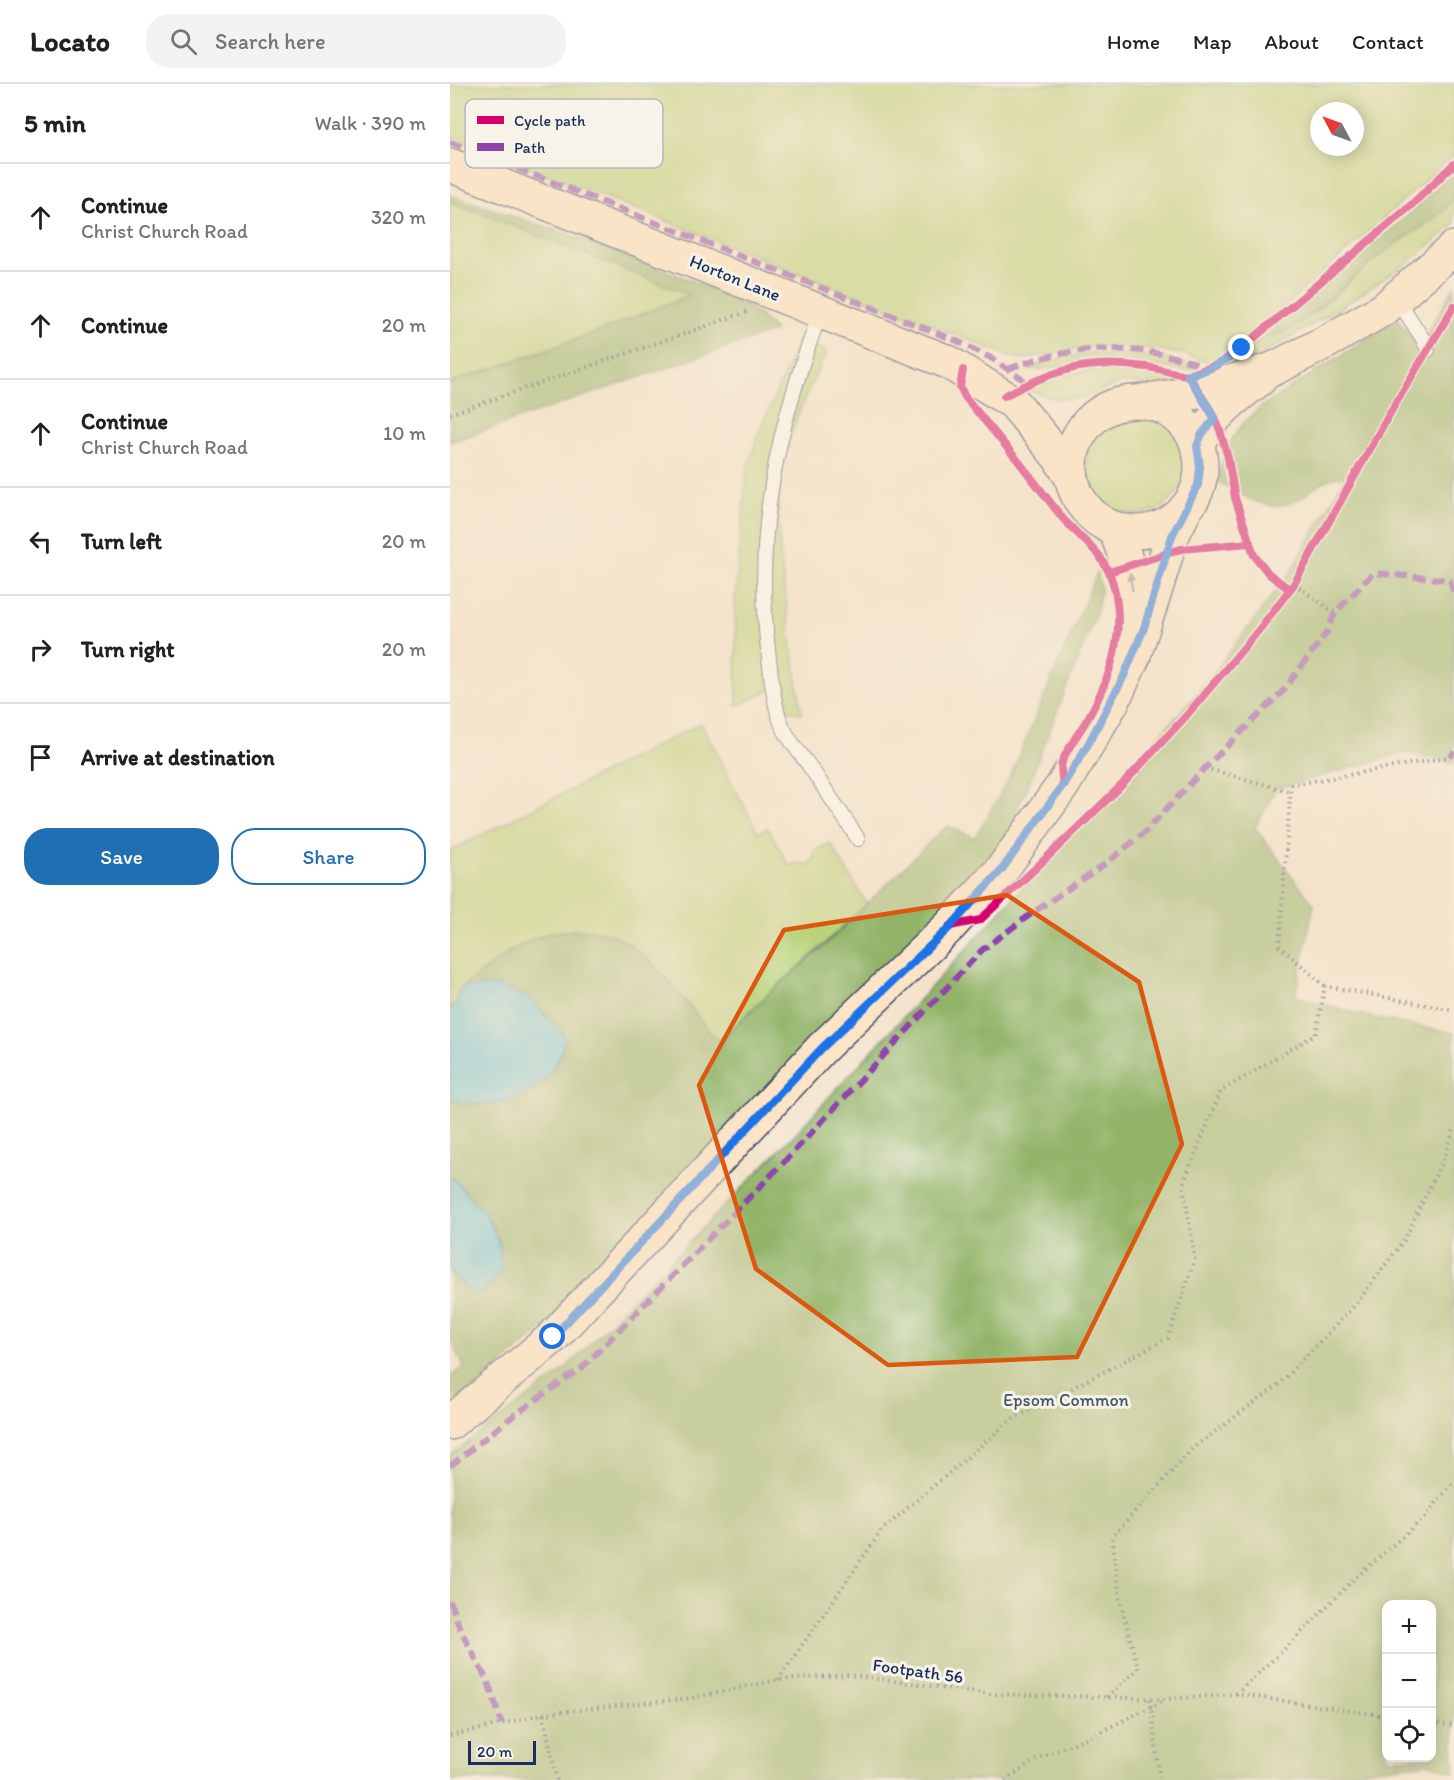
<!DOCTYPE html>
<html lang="en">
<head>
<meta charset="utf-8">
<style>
  :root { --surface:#fff; --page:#f2f2f2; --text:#202124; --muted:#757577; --line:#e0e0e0; --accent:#1f6fb2 }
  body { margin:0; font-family:Itim,sans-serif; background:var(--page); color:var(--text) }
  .controls { position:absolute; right:18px; bottom:18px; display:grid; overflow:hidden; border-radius:12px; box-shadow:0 3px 15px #0003 }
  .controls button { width:54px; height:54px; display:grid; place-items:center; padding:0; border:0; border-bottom:2px solid var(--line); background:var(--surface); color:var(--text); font:30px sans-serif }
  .compass { position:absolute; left:860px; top:18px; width:54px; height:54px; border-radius:50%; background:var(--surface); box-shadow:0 3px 15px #0003; rotate:311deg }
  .scale { position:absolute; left:18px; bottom:15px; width:68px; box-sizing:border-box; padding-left:6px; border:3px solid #1b2f5e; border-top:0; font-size:16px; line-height:21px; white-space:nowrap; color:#1b2f5e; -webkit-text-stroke:4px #f7f3e8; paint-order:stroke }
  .stop { position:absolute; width:18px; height:18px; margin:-14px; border:4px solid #1a73e8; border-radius:50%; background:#fff }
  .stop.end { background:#1a73e8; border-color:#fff; box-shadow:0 2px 6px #0008 }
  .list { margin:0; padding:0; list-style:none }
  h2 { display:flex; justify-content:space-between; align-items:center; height:78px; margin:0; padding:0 24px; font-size:26px }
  h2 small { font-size:20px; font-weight:400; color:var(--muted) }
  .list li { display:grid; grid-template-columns:39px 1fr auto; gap:18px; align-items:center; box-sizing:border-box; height:108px; padding:0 24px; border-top:2px solid var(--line) }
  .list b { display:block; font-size:22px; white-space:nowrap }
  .list p { margin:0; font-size:20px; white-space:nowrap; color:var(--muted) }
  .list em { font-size:20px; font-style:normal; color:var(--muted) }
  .actions { display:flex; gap:12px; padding:18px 24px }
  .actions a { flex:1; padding:14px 0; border:2px solid var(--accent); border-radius:24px; text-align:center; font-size:21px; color:var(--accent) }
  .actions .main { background:var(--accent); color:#fff }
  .icon { flex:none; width:33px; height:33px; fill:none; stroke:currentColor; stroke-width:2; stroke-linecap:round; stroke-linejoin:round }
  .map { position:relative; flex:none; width:1004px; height:1696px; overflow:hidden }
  header { display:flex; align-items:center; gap:36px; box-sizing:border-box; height:84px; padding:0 30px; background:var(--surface); border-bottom:2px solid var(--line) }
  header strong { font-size:28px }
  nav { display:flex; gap:33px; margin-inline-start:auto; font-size:21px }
  .search { width:420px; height:54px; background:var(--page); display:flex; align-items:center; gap:15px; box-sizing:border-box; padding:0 21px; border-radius:24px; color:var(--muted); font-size:22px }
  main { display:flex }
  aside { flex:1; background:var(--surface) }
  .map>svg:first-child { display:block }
  .green { fill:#b8d278; stroke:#6a806b; stroke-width:1.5; fill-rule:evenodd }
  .forest { fill:#92b468; stroke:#567263; stroke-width:1.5; fill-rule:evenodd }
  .water { fill:#5ec3dc; stroke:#3c799d; stroke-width:1.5 }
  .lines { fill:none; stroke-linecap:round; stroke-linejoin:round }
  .lane-casing { stroke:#3c4a6e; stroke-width:16 }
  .secondary-casing { stroke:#3c4a6e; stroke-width:36 }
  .path { stroke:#3c4a6e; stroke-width:4; stroke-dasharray:1.5 4.5; stroke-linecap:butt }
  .lane { stroke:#fff; stroke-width:14 }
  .secondary { stroke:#fee4c6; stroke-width:33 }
  .quiet { stroke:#8e44ad; stroke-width:6; stroke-dasharray:12 6; stroke-linecap:butt }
  .cycleway-casing { stroke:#f7f3e8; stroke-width:11 }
  .cycleway { stroke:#d6006c; stroke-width:8 }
  .oneway { fill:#8c8a92 }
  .route { stroke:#1a73e8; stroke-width:8 }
  .marked { fill:none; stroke:#de5710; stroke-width:4.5; stroke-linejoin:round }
  .labels { text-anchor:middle; stroke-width:6; stroke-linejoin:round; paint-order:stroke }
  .street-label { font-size:18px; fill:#1b2f5e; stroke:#f7f3e8 }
  .park-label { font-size:18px; fill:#425864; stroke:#f7f3e8 }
  .key { fill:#f7f3e8; stroke:#b5b8bf; stroke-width:1.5 }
  .key-label { font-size:16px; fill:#1b2f5e }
</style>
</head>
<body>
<header>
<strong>Locato</strong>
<div class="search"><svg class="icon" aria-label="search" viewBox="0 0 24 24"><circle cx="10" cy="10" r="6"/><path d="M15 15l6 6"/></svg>Search here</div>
<nav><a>Home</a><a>Map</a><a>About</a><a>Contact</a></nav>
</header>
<main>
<aside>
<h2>5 min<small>Walk · 390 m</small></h2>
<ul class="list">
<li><svg class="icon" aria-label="ahead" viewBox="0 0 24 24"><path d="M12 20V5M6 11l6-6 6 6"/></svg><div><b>Continue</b><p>Christ Church Road</p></div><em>320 m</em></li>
<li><svg class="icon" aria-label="ahead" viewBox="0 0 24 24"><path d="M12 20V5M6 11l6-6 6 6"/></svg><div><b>Continue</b></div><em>20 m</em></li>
<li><svg class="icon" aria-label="ahead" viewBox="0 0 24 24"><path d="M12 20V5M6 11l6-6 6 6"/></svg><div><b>Continue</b><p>Christ Church Road</p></div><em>10 m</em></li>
<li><svg class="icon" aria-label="left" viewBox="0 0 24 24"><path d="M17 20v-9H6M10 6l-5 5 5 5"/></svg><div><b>Turn left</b></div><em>20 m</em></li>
<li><svg class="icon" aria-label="right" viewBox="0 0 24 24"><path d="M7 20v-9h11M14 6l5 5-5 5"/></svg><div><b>Turn right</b></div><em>20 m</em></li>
<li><svg class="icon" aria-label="arrive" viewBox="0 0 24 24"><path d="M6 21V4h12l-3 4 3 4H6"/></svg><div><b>Arrive at destination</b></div></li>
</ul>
<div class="actions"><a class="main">Save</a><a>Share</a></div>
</aside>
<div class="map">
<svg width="1004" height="1696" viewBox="0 0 1004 1696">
  <rect width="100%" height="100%" fill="#f7f3e8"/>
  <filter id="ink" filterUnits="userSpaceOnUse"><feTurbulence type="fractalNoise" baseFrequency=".0167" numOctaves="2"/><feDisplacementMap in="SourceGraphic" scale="12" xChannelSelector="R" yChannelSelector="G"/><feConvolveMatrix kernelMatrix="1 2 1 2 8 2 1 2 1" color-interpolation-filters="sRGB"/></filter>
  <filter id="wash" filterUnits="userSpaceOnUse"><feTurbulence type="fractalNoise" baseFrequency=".008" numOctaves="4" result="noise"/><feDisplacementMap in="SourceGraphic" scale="24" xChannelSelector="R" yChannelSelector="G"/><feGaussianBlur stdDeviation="1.35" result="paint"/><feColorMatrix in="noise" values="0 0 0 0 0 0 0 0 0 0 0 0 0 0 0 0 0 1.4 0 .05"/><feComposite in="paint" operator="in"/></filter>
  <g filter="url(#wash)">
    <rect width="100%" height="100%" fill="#f4e3cb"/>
    <g class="green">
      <path d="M 0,0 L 1004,0 L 1004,71 L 842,216 L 788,262 L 766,277 L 758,278 L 733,270 L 698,264 L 663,262 L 630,264 L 579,274 L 565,274 L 0,52 ZM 869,27 L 905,27 L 905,63 L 869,63 Z"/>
      <path d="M 1004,113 L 1004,141 L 955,181 L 888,225 L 812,270 L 796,277 L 763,287 C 782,278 796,264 813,254 C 819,250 828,251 835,248 C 872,227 902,193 936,167 C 959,149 987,137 1004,113 Z"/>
      <path d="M 0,117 L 241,211 L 145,249 L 0,299 Z"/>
      <path d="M 349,257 L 355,259 L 320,383 L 319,606 L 287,622 L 285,517 L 297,387 L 308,350 Z"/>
      <path d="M 364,262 L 377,268 C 358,306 338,346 331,388 C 326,423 329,459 333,494 C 338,540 345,585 352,630 L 336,625 L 331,614 L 322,566 L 318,485 L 330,371 Z"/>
      <path d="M 642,269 C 678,269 712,271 747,284 C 739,290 708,281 697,280 C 676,278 655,275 635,277 C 615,279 596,288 575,285 L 616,273 Z"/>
      <path d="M 645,286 L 685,287 L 735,297 L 715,301 L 673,298 L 633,313 L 618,315 L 604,314 L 575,305 L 613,291 Z"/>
      <circle cx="686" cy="380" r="50"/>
      <path d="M 251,639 L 308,749 L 318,744 L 339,782 L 346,778 L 356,781 L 363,777 L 364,767 L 380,759 L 417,820 L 273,954 L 268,955 L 262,951 L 221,899 L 175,858 L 164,851 L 141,846 L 100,848 L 76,858 L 60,867 L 10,906 L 6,921 L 0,924 L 0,767 Z"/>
    </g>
    <g class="forest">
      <path d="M 1004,87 C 1004,95 1004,108 1003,115 C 992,135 952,153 934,168 C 901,193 873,224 837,246 C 830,250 824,252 816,252 L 964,126 Z"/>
      <path d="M 0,111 L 132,155 L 275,209 C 296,218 311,231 325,247 L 0,358 L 0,299 L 145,249 L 240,211 L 0,117 Z"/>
      <path d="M 1004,203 L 1004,679 L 957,668 L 826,705 L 805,744 L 864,821 L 845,912 L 923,934 L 1004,949 L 1004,1688 L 977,1679 L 833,1696 L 0,1696 L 0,1372 L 111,1289 L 346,1049 L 533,847 L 753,603 L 842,486 L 896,393 C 870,389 853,422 827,422 C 806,422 784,406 766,397 C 778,361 782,346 812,322 L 948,235 L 969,264 ZM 936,1520 L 982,1520 L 982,1674 L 936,1674 Z"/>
      <path d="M 647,489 L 651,505 L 647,527 L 576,706 L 544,777 L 144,1199 L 0,1326 L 0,1293 L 14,1283 L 0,1254 L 0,1185 L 15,1204 L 35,1206 C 44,1199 46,1193 49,1182 C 58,1146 24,1115 0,1092 L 0,1015 C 37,1028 78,1017 102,985 C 110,975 115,963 113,950 C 82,914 63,897 12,904 C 47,877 80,846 127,846 C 140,846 152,846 163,851 C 183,859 208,885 222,901 C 237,917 248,935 262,951 L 268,955 L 273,954 L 318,910 L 371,865 L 492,746 L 499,742 L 525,754 L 560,693 Z"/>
    </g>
    <g class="water">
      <path d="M 47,902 L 78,914 L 108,944 L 115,954 C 105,1007 49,1032 0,1015 L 0,924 L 6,921 L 8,908 L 15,903 Z"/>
      <path d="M 0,1092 L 35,1129 L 50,1163 L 51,1182 L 49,1190 L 41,1201 L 29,1209 L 23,1209 L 15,1204 L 0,1185 Z"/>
    </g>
  </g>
  <g filter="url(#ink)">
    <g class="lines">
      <g class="lane-casing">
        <g id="lane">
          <path d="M 947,215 L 973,255 L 978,266"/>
          <path d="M 371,227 C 328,341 304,443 318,566 C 321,588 322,612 329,633 C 335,652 349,668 360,683 C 376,707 393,731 408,755"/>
        </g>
      </g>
      <g class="secondary-casing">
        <g id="secondary">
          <path d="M 0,81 L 498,278 L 564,319 L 608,372 L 622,394"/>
          <path d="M 692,317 L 748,308 L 823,285 L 880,256 L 934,225 L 1004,164"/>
          <circle cx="686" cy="383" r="65"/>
          <path d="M 747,362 C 758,334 787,312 810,295"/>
          <path d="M 664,444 C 679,477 687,512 683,549"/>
          <path d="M 0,1339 L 103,1253 L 372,964 L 500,842 L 553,784 L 613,701 L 663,617 L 683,574 L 704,511 L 722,452 L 736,424"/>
        </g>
      </g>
      <g class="path">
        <path d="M 0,330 L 297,228"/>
        <path d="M 1000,496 L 1004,497"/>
        <path d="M 844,500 L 885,529"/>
        <path d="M 755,684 L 841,708"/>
        <path d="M 875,902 L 829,862 L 841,701 L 1004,672"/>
        <path d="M 328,1596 L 432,1446 L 561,1336 L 718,1254 L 745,1174 L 733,1100 L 771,1007 L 866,950 L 875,902 L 1004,926"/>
        <path d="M 786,1610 L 841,1559 L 901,1498 L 974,1434 L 1004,1397"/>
        <path d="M 657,1613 L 688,1585 L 670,1515 L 662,1453 L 743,1364 L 827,1302 L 906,1220 L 954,1156 L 994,1074 L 1004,1045"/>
        <path d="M 700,1615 L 710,1696"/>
        <path d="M 93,1630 L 107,1696"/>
        <path d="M 982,1639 L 1004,1642"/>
        <path d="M 0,1652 L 93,1630 L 242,1614 L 328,1596 L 398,1591 L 540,1610 L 716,1615 L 786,1610 L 936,1632"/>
        <path d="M 555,1696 L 589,1674 L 650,1648 L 715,1616"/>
      </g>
      <use href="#lane" class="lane"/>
      <use href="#secondary" class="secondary"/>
      <g class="quiet">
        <path d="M 0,58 L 507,257 L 541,274 L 578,299"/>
        <path d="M 558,285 C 611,264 675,258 730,275 C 739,277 750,279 753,288"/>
        <path d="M 1000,496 L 1004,510"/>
        <path d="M 1001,673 L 1004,667"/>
        <path d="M 0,1382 L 63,1332 L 133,1283 L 334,1078 L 532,866 L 584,828 L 658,778 L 694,749 L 755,684 L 833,607 L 877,548 L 885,529 L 923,489 L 1000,496"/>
        <path d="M 0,1517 L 10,1545 L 38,1598 L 52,1640"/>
      </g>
      <g class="cycleway-casing">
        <g id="cycleway">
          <path d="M 513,286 L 510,303 L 515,313 L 569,378 L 614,436 L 649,471 L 659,488"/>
          <path d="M 738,291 L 767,281 L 792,264 L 957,125 L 1004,80"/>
          <path d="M 554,312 C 605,285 638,275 697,283 C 711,285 724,290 738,291 L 765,334 L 770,346 L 778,374 L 785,414 L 804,471 L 819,490 L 839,505"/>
          <path d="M 613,701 C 612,694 610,684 612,678 C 616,666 631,646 638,634 C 663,590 679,537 659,488 L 731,465 L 800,459"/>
          <path d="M 500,842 L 530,836 L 587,783 L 672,701 L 736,632 L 808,547 L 844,500 L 944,322 L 1004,222"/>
        </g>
      </g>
      <use href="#cycleway" class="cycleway"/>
    </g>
    <defs><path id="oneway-solid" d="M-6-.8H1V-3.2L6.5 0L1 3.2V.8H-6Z" transform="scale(1.5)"/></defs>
    <use class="oneway" href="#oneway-solid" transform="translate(681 498) rotate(-100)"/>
  </g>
  <g class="lines" filter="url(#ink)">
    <path class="route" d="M 103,1253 L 372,964 L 501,842 L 553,784 L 613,701 L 637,662 L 673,594 L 694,544 L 722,452 L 748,401 L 750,383 L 747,362 L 752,350 L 765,334 L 738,291 C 759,288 776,277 792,264"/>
  </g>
  <path d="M0 0H1004V1696H0ZM 557,811 L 689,898 L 732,1060 L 627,1273 L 438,1281 L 306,1185 L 249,1001 L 334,846 Z" fill="#f4e3cb" fill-opacity=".55" fill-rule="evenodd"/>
  <path class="marked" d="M 557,811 L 689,898 L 732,1060 L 627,1273 L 438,1281 L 306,1185 L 249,1001 L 334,846 Z"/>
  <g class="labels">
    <g class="street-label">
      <text transform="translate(285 194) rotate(22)" y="6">Horton Lane</text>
      <text transform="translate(468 1587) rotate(8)" y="6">Footpath 56</text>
    </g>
    <g class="park-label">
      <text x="616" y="1322">Epsom Common</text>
    </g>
  </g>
  <rect x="15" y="15" width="198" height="69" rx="9" class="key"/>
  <rect x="27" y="32" width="27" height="8" fill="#d6006c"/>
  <rect x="27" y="59" width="27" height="8" fill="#8e44ad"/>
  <g class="key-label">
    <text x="64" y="42">Cycle path</text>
    <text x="64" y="69">Path</text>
  </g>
</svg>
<div class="controls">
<button>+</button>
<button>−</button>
<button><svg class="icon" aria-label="locate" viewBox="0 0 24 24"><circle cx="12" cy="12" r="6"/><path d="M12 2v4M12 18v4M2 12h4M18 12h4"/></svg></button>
</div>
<svg class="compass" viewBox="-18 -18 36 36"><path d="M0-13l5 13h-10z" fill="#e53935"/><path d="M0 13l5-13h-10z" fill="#757577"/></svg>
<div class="scale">20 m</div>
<div class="stop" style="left:103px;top:1253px"></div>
<div class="stop end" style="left:792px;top:264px"></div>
</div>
</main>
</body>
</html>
